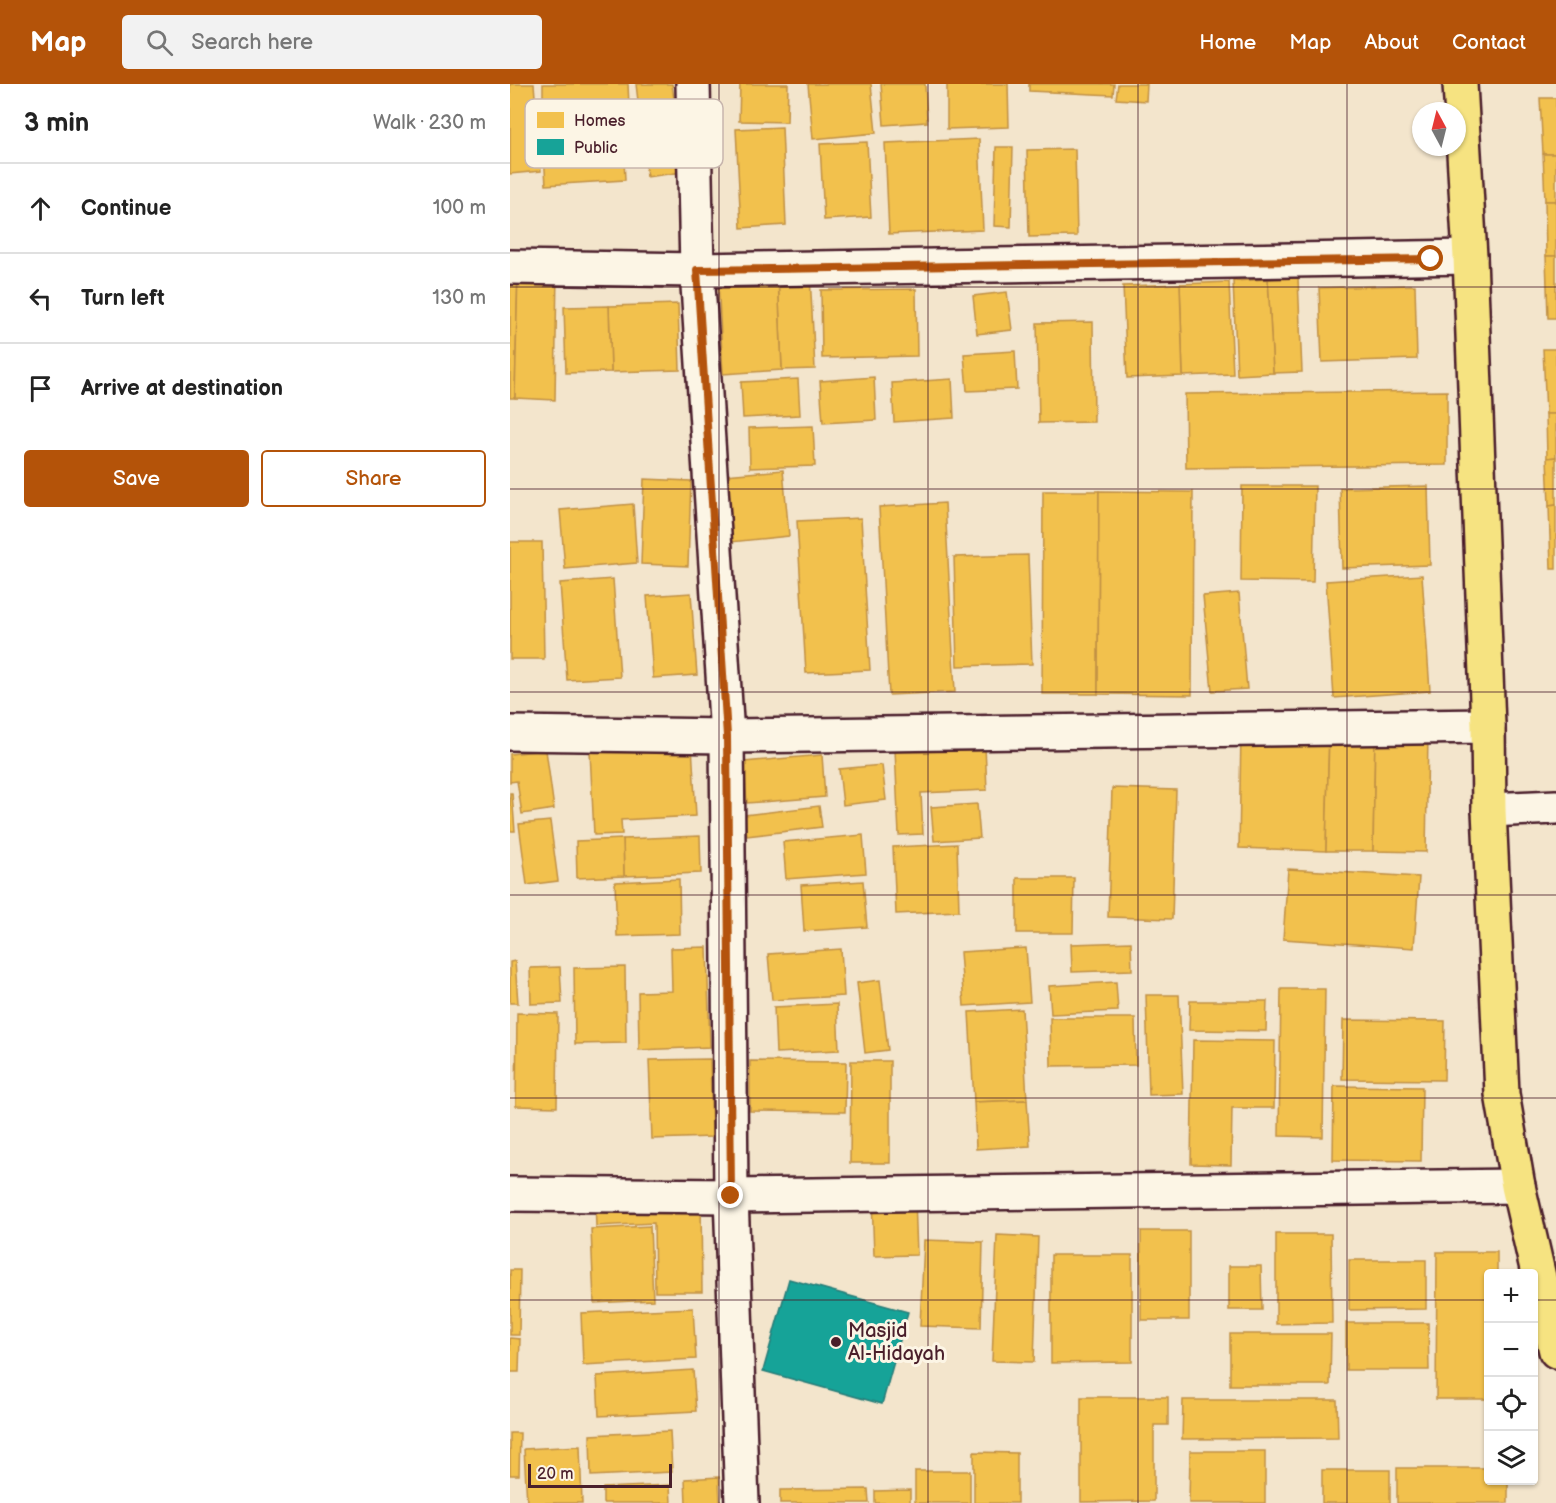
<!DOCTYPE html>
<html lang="en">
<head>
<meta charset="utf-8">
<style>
  :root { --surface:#fff; --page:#f2f2f2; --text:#222; --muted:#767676; --line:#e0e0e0; --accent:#b45309 }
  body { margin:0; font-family:"Balsamiq Sans",sans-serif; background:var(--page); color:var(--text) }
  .controls { position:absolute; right:18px; bottom:18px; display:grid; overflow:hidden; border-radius:6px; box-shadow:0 2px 4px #0004 }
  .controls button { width:54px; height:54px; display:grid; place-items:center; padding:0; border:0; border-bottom:2px solid var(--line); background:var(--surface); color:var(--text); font:30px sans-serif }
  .compass { position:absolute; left:902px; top:18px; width:54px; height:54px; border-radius:50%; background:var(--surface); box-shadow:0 2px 4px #0004; rotate:353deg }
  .scale { position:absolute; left:18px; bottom:15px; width:144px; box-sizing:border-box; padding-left:6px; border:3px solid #4a1f2b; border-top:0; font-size:16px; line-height:21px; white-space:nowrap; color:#4a1f2b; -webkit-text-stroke:4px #fcf5e5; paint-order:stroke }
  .stop { position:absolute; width:18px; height:18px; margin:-14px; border:4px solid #b45309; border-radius:50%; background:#fff }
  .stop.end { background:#b45309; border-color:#fff; box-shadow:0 2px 6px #0008 }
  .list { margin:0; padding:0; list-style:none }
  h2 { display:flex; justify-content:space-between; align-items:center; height:78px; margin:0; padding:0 24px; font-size:26px }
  h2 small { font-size:20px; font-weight:400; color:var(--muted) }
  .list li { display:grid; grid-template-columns:39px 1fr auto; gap:18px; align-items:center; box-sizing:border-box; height:90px; padding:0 24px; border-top:2px solid var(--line) }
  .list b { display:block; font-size:22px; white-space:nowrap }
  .list em { font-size:20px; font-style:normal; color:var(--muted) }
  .actions { display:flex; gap:12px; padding:18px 24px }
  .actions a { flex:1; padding:14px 0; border:2px solid var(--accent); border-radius:6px; text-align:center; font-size:21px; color:var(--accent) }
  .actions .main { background:var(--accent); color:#fff }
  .icon { flex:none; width:33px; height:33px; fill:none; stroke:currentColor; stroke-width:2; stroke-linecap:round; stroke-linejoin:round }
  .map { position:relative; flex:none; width:1046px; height:1419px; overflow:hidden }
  header { display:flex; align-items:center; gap:36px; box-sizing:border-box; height:84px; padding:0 30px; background:var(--accent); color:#fff }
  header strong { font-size:28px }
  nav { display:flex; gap:33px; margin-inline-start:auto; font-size:21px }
  .search { width:420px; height:54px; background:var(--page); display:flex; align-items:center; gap:15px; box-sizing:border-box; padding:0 21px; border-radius:6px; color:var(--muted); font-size:22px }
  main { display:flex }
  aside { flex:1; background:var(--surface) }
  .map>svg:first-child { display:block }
  .homes { fill:#f2c14e; stroke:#c09044; stroke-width:1.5 }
  .public { fill:#17a398; stroke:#267b77; stroke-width:1.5 }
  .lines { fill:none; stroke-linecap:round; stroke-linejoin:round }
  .minor-casing { stroke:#4a1f2b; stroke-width:38 }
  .highway-casing { stroke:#4a1f2b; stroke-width:38 }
  .minor { stroke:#fcf5e5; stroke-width:33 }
  .highway { stroke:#f6e381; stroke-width:33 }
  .route { stroke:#b45309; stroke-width:8 }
  .grid { fill:none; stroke:#4a1f2b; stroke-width:1.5; stroke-opacity:0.55 }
  .poi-dot { fill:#4a1f2b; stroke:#fcf5e5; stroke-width:2 }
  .labels { text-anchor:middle; stroke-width:6; stroke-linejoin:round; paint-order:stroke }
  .poi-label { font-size:20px; fill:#4a1f2b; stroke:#fcf5e5; text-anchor:start }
  .key { fill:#fcf5e5; stroke:#c7b5ad; stroke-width:1.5 }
  .key-label { font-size:16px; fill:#4a1f2b }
</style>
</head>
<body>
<header>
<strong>Map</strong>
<div class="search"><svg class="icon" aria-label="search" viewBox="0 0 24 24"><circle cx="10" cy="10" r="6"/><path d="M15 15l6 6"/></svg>Search here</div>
<nav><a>Home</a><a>Map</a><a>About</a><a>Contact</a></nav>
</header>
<main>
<aside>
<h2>3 min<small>Walk · 230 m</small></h2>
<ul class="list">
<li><svg class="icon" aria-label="ahead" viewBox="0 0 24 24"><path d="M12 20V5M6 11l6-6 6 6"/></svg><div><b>Continue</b></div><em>100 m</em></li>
<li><svg class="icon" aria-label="left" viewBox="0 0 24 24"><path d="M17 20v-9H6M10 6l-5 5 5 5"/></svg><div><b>Turn left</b></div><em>130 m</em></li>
<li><svg class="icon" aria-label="arrive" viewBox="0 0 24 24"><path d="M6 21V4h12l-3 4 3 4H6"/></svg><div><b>Arrive at destination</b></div></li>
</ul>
<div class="actions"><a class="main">Save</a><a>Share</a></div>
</aside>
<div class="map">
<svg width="1046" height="1419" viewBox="0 0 1046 1419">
  <rect width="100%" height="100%" fill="#f3e5cc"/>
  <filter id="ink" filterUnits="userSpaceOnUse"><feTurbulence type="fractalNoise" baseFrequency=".0167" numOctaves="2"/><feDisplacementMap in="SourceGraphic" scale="12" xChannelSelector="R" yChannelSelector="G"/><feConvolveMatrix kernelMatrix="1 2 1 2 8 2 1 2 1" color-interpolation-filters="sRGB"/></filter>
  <g filter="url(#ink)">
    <g class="homes">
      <path d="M 0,0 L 24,0 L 31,87 L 0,90 Z"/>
      <path d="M 33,0 L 118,0 L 119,22 L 33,24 Z"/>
      <path d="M 126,0 L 162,0 L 173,88 L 137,93 Z"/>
      <path d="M 230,0 L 278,0 L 277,38 L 229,37 Z"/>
      <path d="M 298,0 L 361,0 L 366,49 L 303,55 Z"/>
      <path d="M 371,0 L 415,0 L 417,38 L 374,41 Z"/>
      <path d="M 437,0 L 498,0 L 499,43 L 437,45 Z"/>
      <path d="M 519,0 L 604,0 L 603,11 L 519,7 Z"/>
      <path d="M 608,0 L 637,0 L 636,17 L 606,15 Z"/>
      <path d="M 1030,14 L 1046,14 L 1046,70 L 1033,70 Z"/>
      <path d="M 112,35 L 115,96 L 36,101 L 32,40 Z"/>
      <path d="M 272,43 L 276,141 L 231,144 L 226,45 Z"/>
      <path d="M 469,55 L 473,146 L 379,150 L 375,59 Z"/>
      <path d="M 357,58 L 361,133 L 314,136 L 310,60 Z"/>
      <path d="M 486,63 L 503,63 L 501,143 L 484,142 Z"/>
      <path d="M 565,65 L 567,152 L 519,153 L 517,66 Z"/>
      <path d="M 1033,70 L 1046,70 L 1046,117 L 1035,117 Z"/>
      <path d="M 1035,117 L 1046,117 L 1046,172 L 1036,172 Z"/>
      <path d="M 1036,172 L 1046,172 L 1046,234 L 1038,234 Z"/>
      <path d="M 0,187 L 8,187 L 5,314 L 0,314 Z"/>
      <path d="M 8,187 L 47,188 L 45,316 L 5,314 Z"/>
      <path d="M 300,191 L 305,285 L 272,286 L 268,192 Z"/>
      <path d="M 268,192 L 272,286 L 213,290 L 208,195 Z"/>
      <path d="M 788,194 L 792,288 L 763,289 L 758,195 Z"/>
      <path d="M 758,195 L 763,289 L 727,291 L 723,197 Z"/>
      <path d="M 719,198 L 723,290 L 673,292 L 670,200 Z"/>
      <path d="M 670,200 L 673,292 L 617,294 L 613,202 Z"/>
      <path d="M 905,201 L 907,275 L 812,278 L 809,204 Z"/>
      <path d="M 406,205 L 407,272 L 312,274 L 311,206 Z"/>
      <path d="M 497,208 L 502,246 L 467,250 L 463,212 Z"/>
      <path d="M 168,220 L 170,286 L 101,288 L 99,222 Z"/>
      <path d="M 99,222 L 101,288 L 56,289 L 54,223 Z"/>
      <path d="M 583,238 L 584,338 L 529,339 L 527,239 Z"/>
      <path d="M 1033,265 L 1046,265 L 1046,330 L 1036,330 Z"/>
      <path d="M 505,267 L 507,305 L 457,307 L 454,270 Z"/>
      <path d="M 364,293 L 366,336 L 313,339 L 310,297 Z"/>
      <path d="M 288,295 L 290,331 L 233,334 L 231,298 Z"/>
      <path d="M 442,295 L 444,334 L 384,338 L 382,299 Z"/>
      <path d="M 937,307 L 937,381 L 676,384 L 675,310 Z"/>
      <path d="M 1036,330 L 1046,330 L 1046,373 L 1037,374 Z"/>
      <path d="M 303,342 L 305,382 L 240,384 L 239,344 Z"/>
      <path d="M 1046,373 L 1046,421 L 1039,422 L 1037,374 Z"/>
      <path d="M 273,386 L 279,452 L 221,458 L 215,391 Z"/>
      <path d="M 134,395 L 181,397 L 178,482 L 131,480 Z"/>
      <path d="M 732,402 L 805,402 L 803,498 L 731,497 Z"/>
      <path d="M 918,402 L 920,481 L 832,484 L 830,404 Z"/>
      <path d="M 533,407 L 589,407 L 588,610 L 532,610 Z"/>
      <path d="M 589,407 L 683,408 L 682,611 L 588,610 Z"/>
      <path d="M 435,419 L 445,608 L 379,611 L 369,423 Z"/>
      <path d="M 123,420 L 127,479 L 55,485 L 50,426 Z"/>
      <path d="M 1046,421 L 1046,485 L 1041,485 L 1039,422 Z"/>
      <path d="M 351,434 L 360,586 L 296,589 L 287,437 Z"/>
      <path d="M 0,458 L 32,458 L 34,575 L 0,575 Z"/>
      <path d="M 518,471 L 522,580 L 447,582 L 444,473 Z"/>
      <path d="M 912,491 L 920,607 L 824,614 L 816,497 Z"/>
      <path d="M 103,495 L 110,593 L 57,596 L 50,499 Z"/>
      <path d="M 181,509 L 187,591 L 143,594 L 137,512 Z"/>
      <path d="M 729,509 L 737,605 L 702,607 L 693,512 Z"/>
      <path d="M 731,649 L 819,650 L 816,767 L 729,764 Z"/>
      <path d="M 819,650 L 865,651 L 863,767 L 816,767 Z"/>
      <path d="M 865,651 L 918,652 L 916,768 L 863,767 Z"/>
      <path d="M 182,661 L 186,732 L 111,736 L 112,750 L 84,751 L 80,667 Z"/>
      <path d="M 475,662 L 477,706 L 411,709 L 413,750 L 389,751 L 385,666 Z"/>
      <path d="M 36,666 L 44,725 L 12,730 L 7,697 L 0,698 L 0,670 Z"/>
      <path d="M 312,671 L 315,713 L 237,719 L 234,678 Z"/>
      <path d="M 372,681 L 376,716 L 333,721 L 329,685 Z"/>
      <path d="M 602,704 L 666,706 L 662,835 L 598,833 Z"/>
      <path d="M 0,709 L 2,709 L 5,747 L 0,747 Z"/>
      <path d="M 467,720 L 470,754 L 424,757 L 421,723 Z"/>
      <path d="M 309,722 L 312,743 L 237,752 L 235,731 Z"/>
      <path d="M 40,737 L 48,797 L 17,801 L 9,740 Z"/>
      <path d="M 353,751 L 356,789 L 276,795 L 273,758 Z"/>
      <path d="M 190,752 L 191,789 L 114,792 L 113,755 Z"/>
      <path d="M 113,755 L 114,792 L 67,794 L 66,757 Z"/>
      <path d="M 447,760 L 449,827 L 386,830 L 383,763 Z"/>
      <path d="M 778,785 L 909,793 L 904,864 L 773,855 Z"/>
      <path d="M 507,794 L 564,794 L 563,849 L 507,849 Z"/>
      <path d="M 169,795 L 170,850 L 107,852 L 105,798 Z"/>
      <path d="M 353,797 L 357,843 L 294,847 L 291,801 Z"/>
      <path d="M 621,858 L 622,886 L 562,888 L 561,860 Z"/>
      <path d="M 197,863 L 200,963 L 129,966 L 128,908 L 162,907 L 161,864 Z"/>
      <path d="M 516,864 L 520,918 L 454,922 L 450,868 Z"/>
      <path d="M 331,865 L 334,912 L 262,916 L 258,870 Z"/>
      <path d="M 5,877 L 8,919 L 0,919 L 0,878 Z"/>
      <path d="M 50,883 L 52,919 L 21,920 L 20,884 Z"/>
      <path d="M 115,883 L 116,959 L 65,960 L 64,884 Z"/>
      <path d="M 370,896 L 378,966 L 355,969 L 347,899 Z"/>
      <path d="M 606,898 L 608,927 L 541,930 L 539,902 Z"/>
      <path d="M 771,905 L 815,905 L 813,1053 L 769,1052 Z"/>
      <path d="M 636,911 L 669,911 L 673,1010 L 639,1011 Z"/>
      <path d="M 680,917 L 757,917 L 756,947 L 679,946 Z"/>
      <path d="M 327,920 L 329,966 L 266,969 L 264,923 Z"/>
      <path d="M 512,925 L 517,1016 L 464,1018 L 459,928 Z"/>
      <path d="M 7,929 L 48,930 L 47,1023 L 6,1022 Z"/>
      <path d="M 540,934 L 625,934 L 626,981 L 541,982 Z"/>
      <path d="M 833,936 L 935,937 L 934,996 L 832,995 Z"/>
      <path d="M 683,956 L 765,957 L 764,1024 L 722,1024 L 721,1081 L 681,1080 Z"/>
      <path d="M 200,975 L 202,1053 L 142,1055 L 139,976 Z"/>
      <path d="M 240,977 L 336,978 L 335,1028 L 240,1027 Z"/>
      <path d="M 341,977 L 380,977 L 380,1079 L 340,1079 Z"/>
      <path d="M 824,1002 L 912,1003 L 911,1077 L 823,1076 Z"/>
      <path d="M 517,1016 L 520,1062 L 466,1065 L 464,1018 Z"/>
      <path d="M 405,1113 L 407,1171 L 364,1172 L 362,1114 Z"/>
      <path d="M 85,1117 L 191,1117 L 192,1208 L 145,1208 L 144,1139 L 86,1142 Z"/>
      <path d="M 140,1142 L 143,1216 L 84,1219 L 81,1145 Z"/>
      <rect x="631" y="1147" width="48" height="89"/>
      <path d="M 766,1150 L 821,1150 L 822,1239 L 766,1240 Z"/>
      <path d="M 487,1151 L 528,1153 L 524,1278 L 482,1277 Z"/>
      <path d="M 414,1156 L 473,1158 L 471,1244 L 410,1242 Z"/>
      <path d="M 927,1168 L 987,1168 L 987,1190 L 978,1190 L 978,1315 L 926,1315 Z"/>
      <path d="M 541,1171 L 622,1171 L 622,1278 L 541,1279 Z"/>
      <path d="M 839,1176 L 916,1176 L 916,1225 L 839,1226 Z"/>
      <path d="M 719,1182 L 751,1182 L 752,1226 L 719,1226 Z"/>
      <path d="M 0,1186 L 10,1186 L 9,1251 L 0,1251 Z"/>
      <path d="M 183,1224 L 186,1275 L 73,1281 L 71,1229 Z"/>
      <path d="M 836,1239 L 918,1239 L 919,1286 L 836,1286 Z"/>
      <path d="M 720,1250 L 821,1250 L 820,1301 L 720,1301 Z"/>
      <path d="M 0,1254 L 10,1255 L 9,1288 L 0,1288 Z"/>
      <path d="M 183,1286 L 186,1327 L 89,1332 L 87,1292 Z"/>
      <path d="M 571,1313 L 658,1313 L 658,1341 L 644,1341 L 644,1417 L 571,1418 Z"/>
      <path d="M 673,1316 L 827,1316 L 828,1354 L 672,1355 Z"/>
      <path d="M 160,1347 L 162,1388 L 81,1392 L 80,1351 Z"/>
      <path d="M 0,1349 L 10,1349 L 9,1391 L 0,1391 Z"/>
      <path d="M 70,1362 L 72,1419 L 17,1419 L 14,1365 Z"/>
      <path d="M 680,1367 L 755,1367 L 755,1419 L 679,1419 Z"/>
      <path d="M 464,1368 L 507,1369 L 507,1419 L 464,1419 Z"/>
      <path d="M 887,1384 L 978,1384 L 978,1396 L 998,1396 L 998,1419 L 887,1419 Z"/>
      <rect x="812" y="1386" width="68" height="33"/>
      <rect x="405" y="1387" width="55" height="32"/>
      <path d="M 209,1393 L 210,1419 L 176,1419 L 175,1395 Z"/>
      <path d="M 160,1401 L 161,1419 L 93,1419 L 93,1404 Z"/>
      <path d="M 358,1405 L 359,1419 L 270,1419 L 270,1406 Z"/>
      <path d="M 400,1406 L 400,1419 L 365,1419 L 365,1407 Z"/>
    </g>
    <path class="public" d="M 279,1195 L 398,1228 L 372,1320 L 253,1287 Z"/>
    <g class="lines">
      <g class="minor-casing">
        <g id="minor">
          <path d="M 183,0 L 187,186 L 217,652 L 221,1112 L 232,1419"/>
          <path d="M 0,183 L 187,186 L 960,173"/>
          <path d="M 0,649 L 217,652 L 978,642"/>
          <path d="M 979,726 L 1046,723"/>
          <path d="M 0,1110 L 221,1112 L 1008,1102"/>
        </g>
      </g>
      <g class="highway-casing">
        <path id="highway" d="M 950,0 L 960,173 L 978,642 L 979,726 L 992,1010 L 1008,1102 L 1046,1267"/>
      </g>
      <use href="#minor" class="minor"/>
      <use href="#highway" class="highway"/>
    </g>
  </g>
  <g class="lines" filter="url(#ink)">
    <path class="route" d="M 221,1112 L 217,652 L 187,186 L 921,175"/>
  </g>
  <path class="grid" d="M 209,0 L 209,1419M 418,0 L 418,1419M 628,0 L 628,1419M 837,0 L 837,1419M 0,203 L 1046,203M 0,405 L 1046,405M 0,608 L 1046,608M 0,811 L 1046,811M 0,1014 L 1046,1014M 0,1216 L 978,1216M 1023,1216 L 1046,1216"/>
  <circle class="poi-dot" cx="326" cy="1258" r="6"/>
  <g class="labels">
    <g class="poi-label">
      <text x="338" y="1253">Masjid<tspan x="338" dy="23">Al-Hidayah</tspan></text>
    </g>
  </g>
  <rect x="15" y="15" width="198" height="69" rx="9" class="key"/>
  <rect x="27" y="28" width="27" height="16" fill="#f2c14e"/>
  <rect x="27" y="55" width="27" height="16" fill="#17a398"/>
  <g class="key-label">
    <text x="64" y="42">Homes</text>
    <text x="64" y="69">Public</text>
  </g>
</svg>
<div class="controls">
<button>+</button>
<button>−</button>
<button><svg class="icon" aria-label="locate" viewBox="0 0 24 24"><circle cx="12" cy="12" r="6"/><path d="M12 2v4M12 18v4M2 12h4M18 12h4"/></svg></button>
<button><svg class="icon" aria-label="layers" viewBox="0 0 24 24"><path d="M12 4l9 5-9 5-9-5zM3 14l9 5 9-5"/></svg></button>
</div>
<svg class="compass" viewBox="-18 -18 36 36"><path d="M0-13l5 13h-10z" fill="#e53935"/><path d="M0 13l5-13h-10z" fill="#767676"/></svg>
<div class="scale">20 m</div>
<div class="stop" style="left:921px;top:175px"></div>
<div class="stop end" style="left:221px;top:1112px"></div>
</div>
</main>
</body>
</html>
